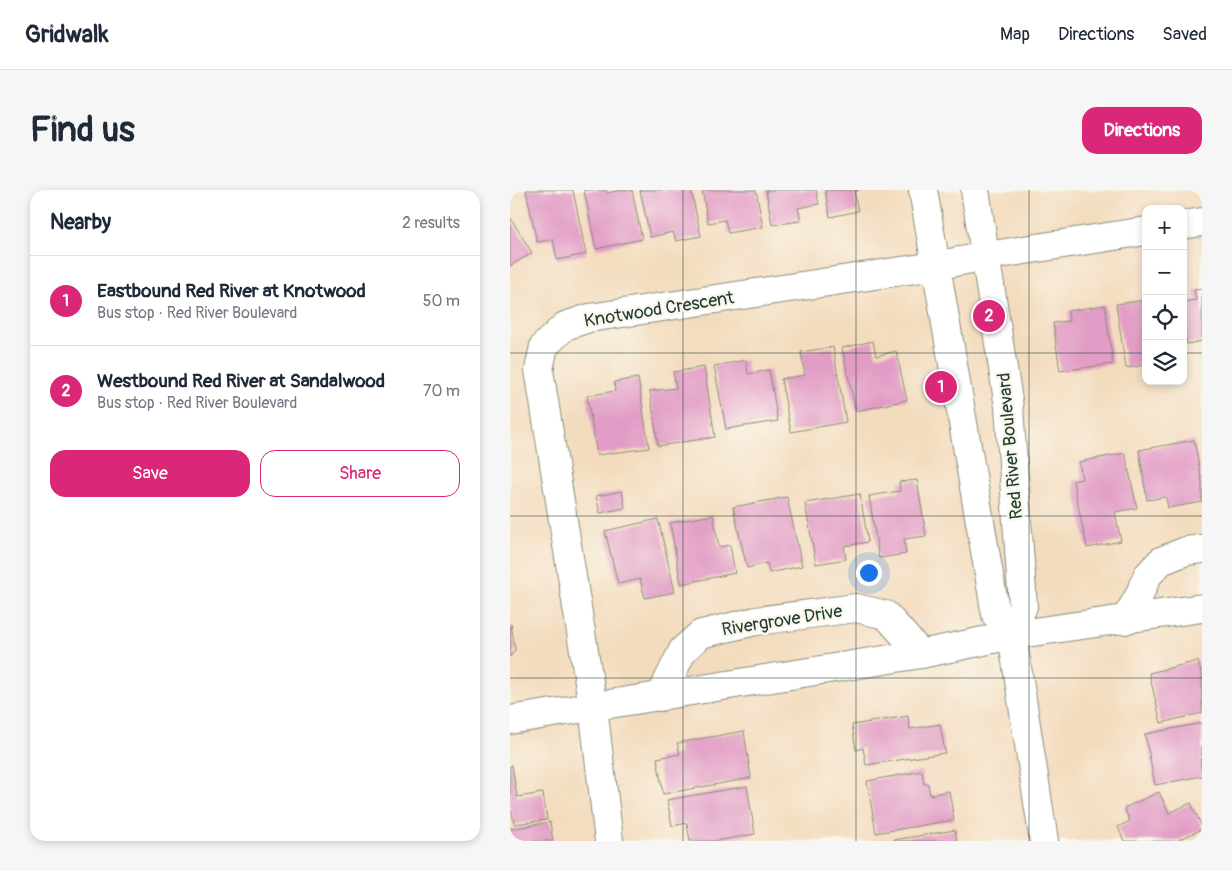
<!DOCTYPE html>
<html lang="en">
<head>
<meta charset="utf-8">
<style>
  :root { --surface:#fff; --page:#f6f6f7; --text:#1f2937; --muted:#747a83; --line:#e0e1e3; --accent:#db2777 }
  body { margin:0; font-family:Pangolin,sans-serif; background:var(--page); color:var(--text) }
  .controls { position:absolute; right:15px; top:15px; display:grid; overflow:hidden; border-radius:10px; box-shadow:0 2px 8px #0003 }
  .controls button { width:45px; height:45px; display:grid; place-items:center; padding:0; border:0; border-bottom:1px solid var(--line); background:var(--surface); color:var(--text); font:25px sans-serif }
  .you { position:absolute; left:358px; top:382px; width:18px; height:18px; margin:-12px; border:4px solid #fff; border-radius:50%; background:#1a73e8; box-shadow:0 0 0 8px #1a73e833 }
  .badge { display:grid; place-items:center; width:32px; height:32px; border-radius:50%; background:var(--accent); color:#fff; font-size:16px; font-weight:700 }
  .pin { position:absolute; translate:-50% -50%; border:2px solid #fff; box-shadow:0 1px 5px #0006 }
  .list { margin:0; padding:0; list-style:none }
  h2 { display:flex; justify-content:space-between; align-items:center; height:65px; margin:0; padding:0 20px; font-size:21px }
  h2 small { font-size:16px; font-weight:400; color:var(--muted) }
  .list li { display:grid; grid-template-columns:32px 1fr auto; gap:15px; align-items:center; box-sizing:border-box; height:90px; padding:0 20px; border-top:1px solid var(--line) }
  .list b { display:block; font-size:19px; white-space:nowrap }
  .list p { margin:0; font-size:16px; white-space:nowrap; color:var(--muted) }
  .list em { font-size:16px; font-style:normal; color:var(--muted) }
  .actions { display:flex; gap:10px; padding:15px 20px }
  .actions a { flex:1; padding:11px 0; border:1px solid var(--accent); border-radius:15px; text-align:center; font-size:18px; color:var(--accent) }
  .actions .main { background:var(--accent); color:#fff }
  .icon { flex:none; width:28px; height:28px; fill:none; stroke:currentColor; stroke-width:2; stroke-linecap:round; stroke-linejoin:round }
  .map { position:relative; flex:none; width:692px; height:651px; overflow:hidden; border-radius:15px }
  header { display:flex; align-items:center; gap:30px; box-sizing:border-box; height:70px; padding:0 25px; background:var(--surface); border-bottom:1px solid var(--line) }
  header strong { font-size:24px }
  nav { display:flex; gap:28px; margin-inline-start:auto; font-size:18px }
  .intro { display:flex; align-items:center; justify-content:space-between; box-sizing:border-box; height:120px; padding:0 30px }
  h1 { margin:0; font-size:35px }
  .button { padding:12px 22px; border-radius:15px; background:var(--accent); color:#fff; font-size:18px; font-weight:700 }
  main { display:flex; gap:30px; padding:0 30px }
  aside { flex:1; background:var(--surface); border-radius:15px; box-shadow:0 2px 8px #0003 }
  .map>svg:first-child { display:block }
  .building { fill:#e29dc6 }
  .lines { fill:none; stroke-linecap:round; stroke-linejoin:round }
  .minor-casing { stroke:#898c79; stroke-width:30 }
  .minor { stroke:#fff; stroke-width:28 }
  .grid { fill:none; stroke:#1f3d34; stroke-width:1; stroke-opacity:0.55 }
  .labels { text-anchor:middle; stroke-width:5; stroke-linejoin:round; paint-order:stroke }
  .street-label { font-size:18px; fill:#1f3d34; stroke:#fbf7ec }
</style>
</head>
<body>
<header>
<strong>Gridwalk</strong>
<nav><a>Map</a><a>Directions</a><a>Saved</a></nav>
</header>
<div class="intro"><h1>Find us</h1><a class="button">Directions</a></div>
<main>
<aside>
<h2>Nearby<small>2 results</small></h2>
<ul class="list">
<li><span class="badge">1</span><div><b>Eastbound Red River at Knotwood</b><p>Bus stop · Red River Boulevard</p></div><em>50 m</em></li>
<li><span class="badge">2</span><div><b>Westbound Red River at Sandalwood</b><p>Bus stop · Red River Boulevard</p></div><em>70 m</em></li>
</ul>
<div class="actions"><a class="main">Save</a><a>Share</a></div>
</aside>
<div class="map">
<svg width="692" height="651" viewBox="0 0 692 651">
  <rect width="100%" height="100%" fill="#fbf7ec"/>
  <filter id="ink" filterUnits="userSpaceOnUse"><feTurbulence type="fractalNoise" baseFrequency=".02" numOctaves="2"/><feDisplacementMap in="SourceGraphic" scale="10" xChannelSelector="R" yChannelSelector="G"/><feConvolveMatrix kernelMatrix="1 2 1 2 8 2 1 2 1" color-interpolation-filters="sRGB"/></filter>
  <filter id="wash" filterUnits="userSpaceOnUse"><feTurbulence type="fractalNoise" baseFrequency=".0096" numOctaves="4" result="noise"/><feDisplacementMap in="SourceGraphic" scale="20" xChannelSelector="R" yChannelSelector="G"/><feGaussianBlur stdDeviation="1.12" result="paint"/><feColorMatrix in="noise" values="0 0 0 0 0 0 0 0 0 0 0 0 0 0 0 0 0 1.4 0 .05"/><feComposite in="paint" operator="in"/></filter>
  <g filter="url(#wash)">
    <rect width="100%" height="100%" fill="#f3dcbe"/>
    <g id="blocks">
      <g class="building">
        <path d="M 16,0 L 63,0 L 76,64 L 47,70 L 43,49 L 27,52 Z"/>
        <path d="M 74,0 L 96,0 L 97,3 L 112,0 L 122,0 L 132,49 L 86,59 Z"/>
        <path d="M 130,0 L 181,0 L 191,46 L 166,51 L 163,42 L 140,47 Z"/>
        <path d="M 192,0 L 246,0 L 253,37 L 218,43 L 215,30 L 198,33 Z"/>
        <path d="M 256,0 L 306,0 L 309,14 L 288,18 L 291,31 L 262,35 Z"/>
        <path d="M 315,0 L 349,0 L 344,2 L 348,21 L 320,27 Z"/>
        <path d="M 0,27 L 22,63 L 0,76 Z"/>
        <path d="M 692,99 L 692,151 L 677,154 L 673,134 L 673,112 L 686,110 L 684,100 Z"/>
        <path d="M 636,110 L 636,175 L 616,178 L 606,114 Z"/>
        <path d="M 595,115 L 603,174 L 550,181 L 543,133 L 559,131 L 558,121 Z"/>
        <path d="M 363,151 L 366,166 L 386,161 L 397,210 L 346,221 L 332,158 Z"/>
        <path d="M 323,157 L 336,232 L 281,242 L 271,189 L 295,185 L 291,162 Z"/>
        <path d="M 236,170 L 238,184 L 259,180 L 268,231 L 216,239 L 204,176 Z"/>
        <path d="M 194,177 L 205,247 L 148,256 L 140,201 L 166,198 L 163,182 Z"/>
        <path d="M 128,188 L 139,258 L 87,265 L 77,206 L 105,201 L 104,192 Z"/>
        <path d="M 684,250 L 692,293 L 692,312 L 658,318 L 656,307 L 637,310 L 629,260 Z"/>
        <path d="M 615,263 L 627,318 L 605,322 L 611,351 L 577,358 L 563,291 L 572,289 L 569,272 Z"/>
        <path d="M 407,290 L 416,346 L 394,349 L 396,364 L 369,368 L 359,306 L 390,301 L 389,292 Z"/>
        <path d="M 112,301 L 115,318 L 90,323 L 86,306 Z"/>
        <path d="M 350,304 L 358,352 L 334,356 L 336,369 L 306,374 L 295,313 Z"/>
        <path d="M 277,307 L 292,376 L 259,383 L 257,373 L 237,378 L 223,317 Z"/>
        <path d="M 203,325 L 209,357 L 220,355 L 225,383 L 171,394 L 160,333 Z"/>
        <path d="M 148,329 L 165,402 L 135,408 L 130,389 L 108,394 L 95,341 Z"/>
        <path d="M 1,434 L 5,460 L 0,467 L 0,435 Z"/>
        <path d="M 688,471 L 692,486 L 692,523 L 651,533 L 639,483 Z"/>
        <path d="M 398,526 L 400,539 L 430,534 L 435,563 L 356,575 L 353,558 L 346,560 L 342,535 Z"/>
        <path d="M 692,533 L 692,569 L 690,569 L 692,586 L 645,595 L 635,544 Z"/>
        <path d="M 234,541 L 241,588 L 153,604 L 147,568 L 170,564 L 167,553 Z"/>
        <path d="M 2,575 L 7,607 L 33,603 L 37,630 L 4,634 L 2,622 L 0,622 L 0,576 Z"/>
        <path d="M 412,581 L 414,594 L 418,594 L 420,605 L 439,601 L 444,630 L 366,643 L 357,591 Z"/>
        <path d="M 237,596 L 245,644 L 206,651 L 180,651 L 177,633 L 162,636 L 157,610 Z"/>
        <path d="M 649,602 L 659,623 L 681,613 L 692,637 L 692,639 L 666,651 L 614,651 L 608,637 L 620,631 L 614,618 Z"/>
        <path d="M 40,632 L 43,651 L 0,651 L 0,639 Z"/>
        <path d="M 445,640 L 447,651 L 383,651 L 383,650 Z"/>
      </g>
    </g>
  </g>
  <g filter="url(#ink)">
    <use href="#blocks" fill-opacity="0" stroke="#898c79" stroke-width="1"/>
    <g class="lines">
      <g class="minor-casing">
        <g id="minor">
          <path d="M 413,0 L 486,425 L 502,445"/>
          <path d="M 465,0 L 499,217 L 513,416 L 502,445 L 534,651"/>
          <path d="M 673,35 L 692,32"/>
          <path d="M 615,430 L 629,406 L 637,386 L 651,371 L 676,361 L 692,359"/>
          <path d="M 150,507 L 173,460 L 191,444 L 246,431 L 346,418 L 376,425 L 411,464"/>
          <path d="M 0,530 L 411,464 L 502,445 L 692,418"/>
          <path d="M 99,651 L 83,517 L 29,180 L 34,156 L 55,136 L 79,128 L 425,76 L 476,66 L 636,41"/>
        </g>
      </g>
      <use href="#minor" class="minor"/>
    </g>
  </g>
  <path class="grid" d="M 173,0 L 173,651M 346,0 L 346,651M 519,0 L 519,651M 0,163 L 636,163M 673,163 L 692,163M 0,326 L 692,326M 0,488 L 692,488"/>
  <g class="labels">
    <g class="street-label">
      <text transform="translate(149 119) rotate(-9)" y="6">Knotwood Crescent</text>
      <text transform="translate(500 256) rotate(-95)" y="6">Red River Boulevard</text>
      <text transform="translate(272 430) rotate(-9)" y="6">Rivergrove Drive</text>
    </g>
  </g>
</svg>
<div class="controls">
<button>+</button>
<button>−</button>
<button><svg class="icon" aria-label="locate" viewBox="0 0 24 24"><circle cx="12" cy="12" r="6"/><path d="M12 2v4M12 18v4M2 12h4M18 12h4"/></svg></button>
<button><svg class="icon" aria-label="layers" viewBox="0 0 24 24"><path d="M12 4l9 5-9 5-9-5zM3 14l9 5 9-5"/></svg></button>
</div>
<div class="you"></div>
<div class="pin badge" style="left:431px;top:197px">1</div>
<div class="pin badge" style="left:479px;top:126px">2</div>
</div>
</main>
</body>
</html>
